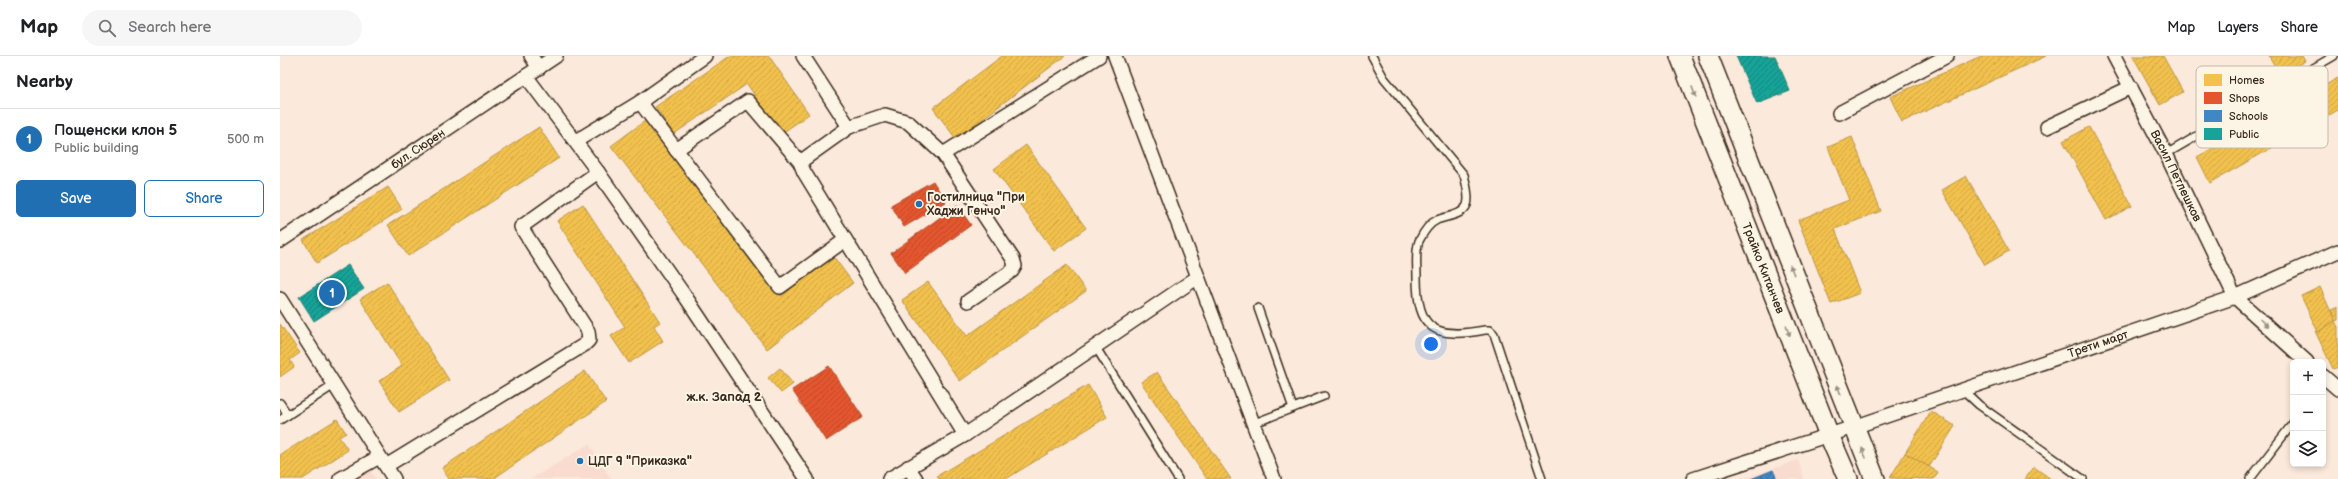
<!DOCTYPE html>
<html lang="en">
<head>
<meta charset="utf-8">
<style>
  :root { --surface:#fff; --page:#f6f6f6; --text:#202124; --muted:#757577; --line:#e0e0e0; --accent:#1f6fb2 }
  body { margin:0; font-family:"Balsamiq Sans",sans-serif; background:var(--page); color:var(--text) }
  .controls { position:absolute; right:12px; bottom:12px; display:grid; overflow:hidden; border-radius:6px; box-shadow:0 2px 6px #0003 }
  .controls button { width:36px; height:36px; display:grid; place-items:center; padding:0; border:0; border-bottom:1px solid var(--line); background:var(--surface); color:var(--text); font:20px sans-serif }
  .you { position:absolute; left:1151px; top:288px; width:14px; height:14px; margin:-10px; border:3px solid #fff; border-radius:50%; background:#1a73e8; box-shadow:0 0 0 6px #1a73e833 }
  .badge { display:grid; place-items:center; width:26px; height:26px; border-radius:50%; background:var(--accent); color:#fff; font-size:13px; font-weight:700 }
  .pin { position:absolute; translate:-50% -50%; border:2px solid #fff; box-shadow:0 1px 4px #0006 }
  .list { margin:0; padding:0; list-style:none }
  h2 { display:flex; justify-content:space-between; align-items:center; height:52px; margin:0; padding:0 16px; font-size:17px }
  h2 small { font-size:13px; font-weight:400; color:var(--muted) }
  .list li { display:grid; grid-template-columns:26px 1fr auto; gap:12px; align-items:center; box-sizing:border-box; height:60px; padding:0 16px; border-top:1px solid var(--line) }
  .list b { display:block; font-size:15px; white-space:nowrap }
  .list p { margin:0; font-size:13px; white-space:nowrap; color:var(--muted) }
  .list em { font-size:13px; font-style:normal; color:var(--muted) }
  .actions { display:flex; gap:8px; padding:12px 16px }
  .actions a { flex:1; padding:9px 0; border:1px solid var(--accent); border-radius:6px; text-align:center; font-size:14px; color:var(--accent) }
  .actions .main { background:var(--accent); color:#fff }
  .icon { flex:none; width:22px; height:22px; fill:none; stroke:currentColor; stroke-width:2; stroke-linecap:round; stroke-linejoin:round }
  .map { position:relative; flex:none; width:2058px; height:423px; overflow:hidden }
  header { display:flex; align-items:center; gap:24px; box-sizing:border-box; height:56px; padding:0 20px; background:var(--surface); border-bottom:1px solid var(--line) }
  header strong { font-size:19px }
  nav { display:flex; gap:22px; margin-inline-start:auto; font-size:14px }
  .search { width:280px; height:36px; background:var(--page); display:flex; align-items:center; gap:10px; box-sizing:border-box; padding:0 14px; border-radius:22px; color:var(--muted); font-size:15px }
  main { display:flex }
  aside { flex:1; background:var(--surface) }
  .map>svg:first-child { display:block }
  .built { fill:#fadbd0 }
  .homes { fill:url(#homes-hatch); stroke:#bb9440 }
  .shops { fill:url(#shops-hatch); stroke:#b14a29 }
  .schools { fill:url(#schools-hatch); stroke:#3e6c93 }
  .public { fill:url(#public-hatch); stroke:#227f73 }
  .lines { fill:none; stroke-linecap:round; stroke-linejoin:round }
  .lane-casing { stroke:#3b2a1e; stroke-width:10 }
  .street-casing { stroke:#3b2a1e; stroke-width:16 }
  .secondary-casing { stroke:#3b2a1e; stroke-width:22 }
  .lane { stroke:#fcf5e5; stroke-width:7 }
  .street { stroke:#fcf5e5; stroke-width:13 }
  .secondary { stroke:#fcf5e5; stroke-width:19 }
  .oneway { fill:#9c9082 }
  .poi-dot { fill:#1f6fb2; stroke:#fcf5e5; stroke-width:1.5 }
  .labels { text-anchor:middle; stroke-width:4; stroke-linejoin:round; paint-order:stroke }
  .street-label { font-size:12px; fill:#3b2a1e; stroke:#fcf5e5 }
  .poi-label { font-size:12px; font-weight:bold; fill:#3b2a1e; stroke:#fcf5e5; text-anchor:start }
  .neighbourhood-label { font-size:13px; font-weight:bold; fill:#3b2a1e; stroke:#fcf5e5 }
  .key { fill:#fcf5e5; stroke:#c2b8a9; stroke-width:1 }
  .key-label { font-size:11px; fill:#3b2a1e }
</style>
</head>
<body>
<header>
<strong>Map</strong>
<div class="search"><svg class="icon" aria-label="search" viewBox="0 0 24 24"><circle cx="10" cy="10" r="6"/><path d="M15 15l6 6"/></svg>Search here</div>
<nav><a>Map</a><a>Layers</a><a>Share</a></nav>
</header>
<main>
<aside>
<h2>Nearby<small></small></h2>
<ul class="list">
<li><span class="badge">1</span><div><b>Пощенски клон 5</b><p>Public building</p></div><em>500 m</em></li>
</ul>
<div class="actions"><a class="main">Save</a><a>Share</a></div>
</aside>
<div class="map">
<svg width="2058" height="423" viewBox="0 0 2058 423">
  <defs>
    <pattern id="homes-hatch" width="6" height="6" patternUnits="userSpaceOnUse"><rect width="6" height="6" fill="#f2c14e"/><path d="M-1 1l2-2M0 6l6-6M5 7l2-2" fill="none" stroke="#d0a644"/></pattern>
    <pattern id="shops-hatch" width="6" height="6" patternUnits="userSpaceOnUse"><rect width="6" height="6" fill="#e4572e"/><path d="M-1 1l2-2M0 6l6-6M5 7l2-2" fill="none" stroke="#ba4827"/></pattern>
    <pattern id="schools-hatch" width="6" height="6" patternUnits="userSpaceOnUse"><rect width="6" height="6" fill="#3f88c5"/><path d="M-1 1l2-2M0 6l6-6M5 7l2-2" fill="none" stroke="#366f9f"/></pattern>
    <pattern id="public-hatch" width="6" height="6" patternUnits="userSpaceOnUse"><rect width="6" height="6" fill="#17a398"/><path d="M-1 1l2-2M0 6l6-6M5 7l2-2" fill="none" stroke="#16857b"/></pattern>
  </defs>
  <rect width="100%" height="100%" fill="#fbe9db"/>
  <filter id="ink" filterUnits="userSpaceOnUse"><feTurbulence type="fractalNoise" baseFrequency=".025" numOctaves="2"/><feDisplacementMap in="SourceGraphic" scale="8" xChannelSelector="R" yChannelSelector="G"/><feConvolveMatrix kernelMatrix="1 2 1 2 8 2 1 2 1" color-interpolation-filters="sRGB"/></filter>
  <g filter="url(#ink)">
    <g class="built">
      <path d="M 309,388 L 331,423 L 251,423 Z"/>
      <path d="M 1518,404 L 1524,423 L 1463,423 Z"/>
      <path d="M 90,414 L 96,423 L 75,423 Z"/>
    </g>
    <g class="homes">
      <path d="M 450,0 L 489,0 L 529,58 L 501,78 L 467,28 L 394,78 L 375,51 Z"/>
      <path d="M 722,0 L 785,0 L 676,83 L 653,52 Z"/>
      <path d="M 1701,0 L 1766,0 L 1622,66 L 1610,41 Z"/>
      <path d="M 1853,0 L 1883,0 L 1903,36 L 1880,49 Z"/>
      <path d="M 1989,0 L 2022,0 L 2025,5 L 2000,19 Z"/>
      <path d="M 2058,22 L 2058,54 L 1930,127 L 1917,101 Z"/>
      <path d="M 366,64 L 501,240 L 553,200 L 573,227 L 487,293 L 331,90 Z"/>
      <path d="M 259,71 L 279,102 L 128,200 L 108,169 Z"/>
      <path d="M 1809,71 L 1852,150 L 1826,164 L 1783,85 Z"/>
      <path d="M 1572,81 L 1601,155 L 1555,173 L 1580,237 L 1551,248 L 1518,164 L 1569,144 L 1548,91 Z"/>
      <path d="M 746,89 L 806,172 L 774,195 L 714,113 Z"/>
      <path d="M 1686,120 L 1729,195 L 1705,209 L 1662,134 Z"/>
      <path d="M 108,131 L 122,153 L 37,207 L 23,184 Z"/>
      <path d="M 303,148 L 380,266 L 374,270 L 383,285 L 349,307 L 331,280 L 345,271 L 277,165 Z"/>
      <path d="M 787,209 L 806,235 L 680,325 L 622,244 L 648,226 L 687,280 Z"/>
      <path d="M 107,226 L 169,324 L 119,356 L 99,325 L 122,310 L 80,243 Z"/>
      <path d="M 2040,231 L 2055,265 L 2038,276 L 2021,240 Z"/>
      <path d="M 2058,251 L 2058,264 L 2055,265 L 2051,254 Z"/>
      <path d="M 2055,265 L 2058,271 L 2058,311 L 2053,313 L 2035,275 L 2038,276 Z"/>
      <path d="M 0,268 L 20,297 L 10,304 L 14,311 L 0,321 Z"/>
      <path d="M 500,312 L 513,328 L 501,337 L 488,322 Z"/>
      <path d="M 305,315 L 326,346 L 213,423 L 169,423 L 162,412 Z"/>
      <path d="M 877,316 L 951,423 L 927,423 L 861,326 Z"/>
      <path d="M 808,329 L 827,361 L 726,423 L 659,423 L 657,420 Z"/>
      <path d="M 1651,355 L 1675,370 L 1649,411 L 1625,397 Z"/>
      <path d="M 57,363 L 66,377 L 59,381 L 68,394 L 23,423 L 0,423 L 0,399 Z"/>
      <path d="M 1625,397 L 1658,416 L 1654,423 L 1610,422 Z"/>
      <path d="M 1754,411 L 1771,423 L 1745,423 Z"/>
    </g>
    <g class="shops">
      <path d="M 653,125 L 666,146 L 624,171 L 611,149 Z"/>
      <path d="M 677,149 L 691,169 L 625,217 L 611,197 Z"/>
      <path d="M 549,310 L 583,361 L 546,385 L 512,334 Z"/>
    </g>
    <path class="schools" d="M 1493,414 L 1497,423 L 1471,423 Z"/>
    <g class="public">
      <path d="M 1456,0 L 1495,0 L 1510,35 L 1477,48 Z"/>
      <path d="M 68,209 L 84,233 L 34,265 L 19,241 Z"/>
    </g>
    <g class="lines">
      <g class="lane-casing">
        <g id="lane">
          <path d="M 1092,0 L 1104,22 L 1184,119 C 1186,127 1190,141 1187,149 C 1182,160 1166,160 1157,164 C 1150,167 1143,177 1139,185 C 1135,195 1137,210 1137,221 C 1137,275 1155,283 1205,274 L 1210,274 L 1214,278 L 1262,423"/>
          <path d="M 1886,98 L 2054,0"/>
          <path d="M 978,252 L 1013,352"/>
          <path d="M 815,290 L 898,423"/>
          <path d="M 1683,334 L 1699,349 L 1803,423"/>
          <path d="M 0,347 L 8,359"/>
          <path d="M 0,364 L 54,329"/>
          <path d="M 972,368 L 1044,340"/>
          <path d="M 1970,423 L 2013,367"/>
        </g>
      </g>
      <g class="street-casing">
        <g id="street">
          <path d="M 251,0 L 259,12"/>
          <path d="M 425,0 L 360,46 L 500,231 L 565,184"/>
          <path d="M 523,0 L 569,71"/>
          <path d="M 835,0 L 994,423"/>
          <path id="s1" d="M 1834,0 L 1886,98 L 1955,241 L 2027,306"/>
          <path d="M 246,20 L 318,116 L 407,243 L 527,423"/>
          <path d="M 1559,57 L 1667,0"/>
          <path d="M 1767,71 L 1851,31"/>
          <path d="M 296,85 L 360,46"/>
          <path d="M 396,94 L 468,45 L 520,106 L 524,116 L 685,379"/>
          <path d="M 663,98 L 819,0"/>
          <path d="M 520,106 L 569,71 L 605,59 L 628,66 L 663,98 L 733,203 L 735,210 L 732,215 L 688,245"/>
          <path id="s2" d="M 0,185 L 276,0"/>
          <path d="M 0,243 L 114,423"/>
          <path d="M 2043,320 L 2058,333"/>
          <path d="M 106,410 L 304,289 L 309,284 L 308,275 L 241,171 L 318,116"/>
          <path d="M 628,411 L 636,423"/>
          <path d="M 60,423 L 99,401"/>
          <path d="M 609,423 L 685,379 L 918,221"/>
          <path id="s3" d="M 1413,423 L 1577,370 L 1955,241 L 2058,195"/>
        </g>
      </g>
      <g class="secondary-casing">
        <g id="secondary">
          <path id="s4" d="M 1400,0 L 1549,379 L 1568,423"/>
          <path d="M 1428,0 L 1595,423"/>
        </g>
      </g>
      <use href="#lane" class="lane"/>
      <use href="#street" class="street"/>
      <use href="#secondary" class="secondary"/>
    </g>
    <defs><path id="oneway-solid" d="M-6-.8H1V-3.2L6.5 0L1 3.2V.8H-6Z"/></defs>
    <g class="oneway">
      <use href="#oneway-solid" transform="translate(1414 36) rotate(69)"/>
      <use href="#oneway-solid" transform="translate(1512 214) rotate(-111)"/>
      <use href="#oneway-solid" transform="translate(1984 267) rotate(42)"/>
      <use href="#oneway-solid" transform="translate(1508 275) rotate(69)"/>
      <use href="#oneway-solid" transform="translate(1559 334) rotate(-111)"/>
      <use href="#oneway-solid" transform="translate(1584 397) rotate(-112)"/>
    </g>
  </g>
  <g class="poi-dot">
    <circle cx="639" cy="148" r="4"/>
    <circle cx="300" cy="405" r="4"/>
  </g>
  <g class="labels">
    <g class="street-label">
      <text dy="4" stroke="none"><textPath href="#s2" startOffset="166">бул. Сюрен</textPath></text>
      <text dy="4" stroke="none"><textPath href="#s1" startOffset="135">Васил Петлешков</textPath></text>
      <text dy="4" stroke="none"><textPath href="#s4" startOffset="228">Трайко Китанчев</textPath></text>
      <text dy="4" stroke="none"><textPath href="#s3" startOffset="427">Трети март</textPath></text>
    </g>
    <g class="poi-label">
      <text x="647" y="145">Гостилница "При<tspan x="647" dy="14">Хаджи Генчо"</tspan></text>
      <text x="308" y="409">ЦДГ 9 "Приказка"</text>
    </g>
    <g class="neighbourhood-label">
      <text x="444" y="345">ж.к. Запад 2</text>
    </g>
  </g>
  <rect x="1916" y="10" width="132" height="82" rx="6" class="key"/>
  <rect x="1924" y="18" width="18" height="12" fill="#f2c14e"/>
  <rect x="1924" y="36" width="18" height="12" fill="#e4572e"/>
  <rect x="1924" y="54" width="18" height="12" fill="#3f88c5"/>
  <rect x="1924" y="72" width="18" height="12" fill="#17a398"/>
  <g class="key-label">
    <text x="1949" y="28">Homes</text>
    <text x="1949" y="46">Shops</text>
    <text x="1949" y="64">Schools</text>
    <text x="1949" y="82">Public</text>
  </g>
</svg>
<div class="controls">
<button>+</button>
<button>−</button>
<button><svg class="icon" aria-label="layers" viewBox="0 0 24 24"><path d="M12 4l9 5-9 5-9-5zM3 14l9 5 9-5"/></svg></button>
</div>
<div class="you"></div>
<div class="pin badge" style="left:52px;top:237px">1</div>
</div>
</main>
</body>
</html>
